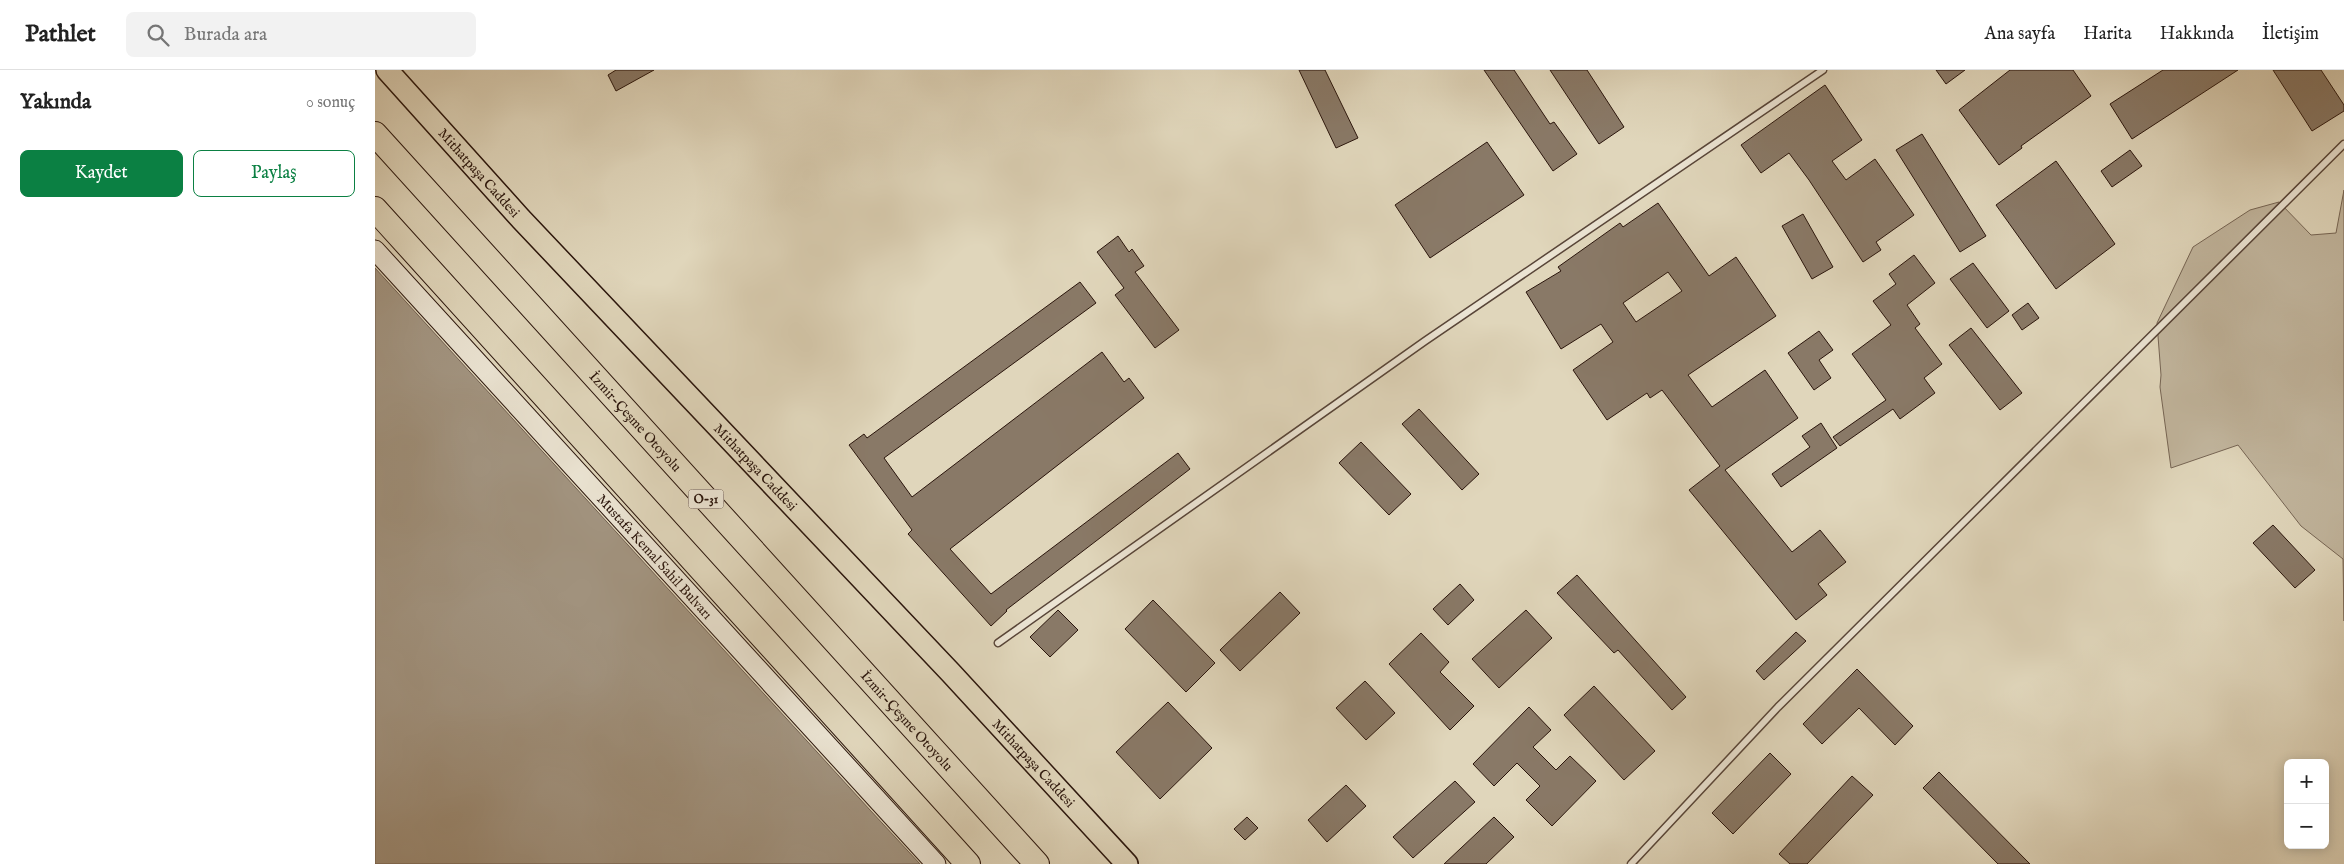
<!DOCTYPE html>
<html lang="tr">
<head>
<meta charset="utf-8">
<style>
  :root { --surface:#fff; --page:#f2f2f2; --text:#222; --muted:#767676; --line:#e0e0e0; --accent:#0b8043 }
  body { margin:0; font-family:"IM FELL English",serif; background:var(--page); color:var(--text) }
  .controls { position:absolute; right:15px; bottom:15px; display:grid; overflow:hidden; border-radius:8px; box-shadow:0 2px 12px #0003 }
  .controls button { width:45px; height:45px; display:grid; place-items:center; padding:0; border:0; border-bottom:1px solid var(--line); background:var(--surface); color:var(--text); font:25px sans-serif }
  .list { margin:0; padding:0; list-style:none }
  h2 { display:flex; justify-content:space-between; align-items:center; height:65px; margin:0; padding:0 20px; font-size:21px }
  h2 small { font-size:16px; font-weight:400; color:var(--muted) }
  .actions { display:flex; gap:10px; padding:15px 20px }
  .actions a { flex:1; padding:11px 0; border:1px solid var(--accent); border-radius:8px; text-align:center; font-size:18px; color:var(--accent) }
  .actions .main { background:var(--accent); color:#fff }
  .icon { flex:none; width:28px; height:28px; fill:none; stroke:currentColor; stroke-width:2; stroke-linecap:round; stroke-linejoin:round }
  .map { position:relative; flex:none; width:1969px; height:794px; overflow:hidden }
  header { display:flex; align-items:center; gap:30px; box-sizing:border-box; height:70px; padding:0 25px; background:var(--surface); border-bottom:1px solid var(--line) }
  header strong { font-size:24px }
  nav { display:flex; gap:28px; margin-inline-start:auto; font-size:18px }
  .search { width:350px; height:45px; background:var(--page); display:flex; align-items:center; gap:12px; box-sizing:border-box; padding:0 18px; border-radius:8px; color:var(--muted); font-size:19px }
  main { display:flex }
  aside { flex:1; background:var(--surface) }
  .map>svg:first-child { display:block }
  .green { fill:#c1b59d; stroke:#766554 }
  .water { fill:#a29480; stroke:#726152 }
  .building { fill:#897967; stroke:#2a150c; fill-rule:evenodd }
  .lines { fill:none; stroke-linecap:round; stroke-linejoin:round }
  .lane-casing { stroke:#584538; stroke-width:9 }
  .secondary-casing { stroke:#2a150c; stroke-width:21 }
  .primary-casing { stroke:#2a150c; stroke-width:24 }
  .highway-casing { stroke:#2a150c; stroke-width:26 }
  .lane { stroke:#ebe4d3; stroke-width:6 }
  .secondary { stroke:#ebe4d3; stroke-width:19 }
  .primary { stroke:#e0d6bb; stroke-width:21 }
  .highway { stroke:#e0d6bb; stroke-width:24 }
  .labels { text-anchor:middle; stroke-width:4; stroke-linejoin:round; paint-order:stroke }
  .shield { fill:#ebe4d3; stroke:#645348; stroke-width:1 }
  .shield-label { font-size:12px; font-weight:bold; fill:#2a150c }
  .street-label { font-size:14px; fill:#2a150c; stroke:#ebe4d3 }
</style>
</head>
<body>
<header>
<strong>Pathlet</strong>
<div class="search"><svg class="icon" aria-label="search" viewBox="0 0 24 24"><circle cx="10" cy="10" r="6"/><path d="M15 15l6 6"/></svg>Burada ara</div>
<nav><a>Ana sayfa</a><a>Harita</a><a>Hakkında</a><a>İletişim</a></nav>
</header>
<main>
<aside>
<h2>Yakında<small>0 sonuç</small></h2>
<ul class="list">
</ul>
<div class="actions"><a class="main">Kaydet</a><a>Paylaş</a></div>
</aside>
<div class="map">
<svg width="1969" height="794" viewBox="0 0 1969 794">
  <rect width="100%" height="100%" fill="#e0d6bb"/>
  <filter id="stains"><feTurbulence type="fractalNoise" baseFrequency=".004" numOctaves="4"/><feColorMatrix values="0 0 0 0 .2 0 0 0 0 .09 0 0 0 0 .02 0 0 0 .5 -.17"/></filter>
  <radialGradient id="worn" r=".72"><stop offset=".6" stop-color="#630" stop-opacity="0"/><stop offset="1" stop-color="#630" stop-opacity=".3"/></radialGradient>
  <path class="green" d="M 1969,120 L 1969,551 L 1968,489 L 1926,456 L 1863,375 L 1796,398 L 1785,317 L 1786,305 L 1782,253 L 1818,177 L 1875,140 L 1904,132 L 1936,165 L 1961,163 Z"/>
  <path class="water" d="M 0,198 L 495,740 L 545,794 L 0,794 Z"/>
  <g class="building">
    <path d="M 241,0 L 279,0 L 241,21 L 233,5 Z"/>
    <path d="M 924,0 L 950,0 L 983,68 L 961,78 Z"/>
    <path d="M 1109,0 L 1139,0 L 1175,54 L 1179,52 L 1202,84 L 1178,101 Z"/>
    <path d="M 1175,0 L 1212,0 L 1249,57 L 1224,74 Z"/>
    <path d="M 1561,0 L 1590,0 L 1571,14 Z"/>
    <path d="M 1635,0 L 1698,0 L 1716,26 L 1646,76 L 1647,78 L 1624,95 L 1584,40 Z"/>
    <path d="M 1788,0 L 1863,0 L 1757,69 L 1735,34 Z"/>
    <path d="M 1898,0 L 1946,0 L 1969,35 L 1969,41 L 1937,61 Z"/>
    <path d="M 1450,15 L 1487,70 L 1457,91 L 1471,110 L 1500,89 L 1539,145 L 1501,172 L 1506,180 L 1488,192 L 1434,110 L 1414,83 L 1386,103 L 1366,75 Z"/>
    <path d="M 1547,64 L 1611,166 L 1585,182 L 1521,80 Z"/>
    <path d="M 1112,72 L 1149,125 L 1055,188 L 1020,135 Z"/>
    <path d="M 1755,80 L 1767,96 L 1737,117 L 1726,101 Z"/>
    <path d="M 1681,91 L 1740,174 L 1681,219 L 1621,135 Z"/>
    <path d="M 1283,133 L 1334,206 L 1361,187 L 1401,246 L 1313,305 L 1337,337 L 1390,300 L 1423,348 L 1350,400 L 1417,482 L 1445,460 L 1471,492 L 1443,514 L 1452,525 L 1421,550 L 1314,420 L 1345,396 L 1287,320 L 1275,328 L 1272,323 L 1232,350 L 1198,300 L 1238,272 L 1226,254 L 1186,279 L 1151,222 L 1186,201 L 1183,197 L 1245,153 L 1248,157 ZM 1293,202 L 1307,221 L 1261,252 L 1248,233 Z"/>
    <path d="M 1428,144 L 1458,197 L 1437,209 L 1407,156 Z"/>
    <path d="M 743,166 L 754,182 L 757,179 L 769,196 L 760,202 L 804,260 L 780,278 L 740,225 L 749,218 L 722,182 Z"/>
    <path d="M 1539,185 L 1560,213 L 1532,235 L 1545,254 L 1540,258 L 1567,294 L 1549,308 L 1560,323 L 1525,349 L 1518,339 L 1465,376 L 1458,367 L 1511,330 L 1477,284 L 1516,255 L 1498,231 L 1521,214 L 1514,204 Z"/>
    <path d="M 1598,193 L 1634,241 L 1612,258 L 1575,209 Z"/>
    <path d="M 705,212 L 721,233 L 509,388 L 537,427 L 727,282 L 749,312 L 754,308 L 769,328 L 575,479 L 616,524 L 803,383 L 815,399 L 631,540 L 632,541 L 616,556 L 533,464 L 537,460 L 474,375 L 489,364 L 492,368 Z"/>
    <path d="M 1653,233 L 1664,248 L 1647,260 L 1637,245 Z"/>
    <path d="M 1596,258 L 1647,323 L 1625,340 L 1574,275 Z"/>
    <path d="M 1444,261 L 1458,280 L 1444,290 L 1456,308 L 1439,320 L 1413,283 Z"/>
    <path d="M 1044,339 L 1104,404 L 1087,420 L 1027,354 Z"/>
    <path d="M 1446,353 L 1462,378 L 1406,417 L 1397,404 L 1435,377 L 1427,366 Z"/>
    <path d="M 986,372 L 1036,424 L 1014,445 L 964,393 Z"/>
    <path d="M 1898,455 L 1940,500 L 1920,518 L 1878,473 Z"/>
    <path d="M 1202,505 L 1311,627 L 1297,640 L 1243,580 L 1239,583 L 1182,523 Z"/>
    <path d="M 1085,514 L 1099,530 L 1073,555 L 1058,539 Z"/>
    <path d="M 905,522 L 925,543 L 865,601 L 845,580 Z"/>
    <path d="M 778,530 L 840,593 L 811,622 L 750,559 Z"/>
    <path d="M 683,540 L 703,560 L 675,587 L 655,567 Z"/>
    <path d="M 1151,540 L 1177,568 L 1124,618 L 1097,589 Z"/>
    <path d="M 1421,562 L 1431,571 L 1389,610 L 1381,601 Z"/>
    <path d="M 1046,563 L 1074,592 L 1065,602 L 1099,636 L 1075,660 L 1014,594 Z"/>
    <path d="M 1482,599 L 1538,656 L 1520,675 L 1484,638 L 1447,674 L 1428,654 Z"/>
    <path d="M 990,611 L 1020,643 L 991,670 L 961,638 Z"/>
    <path d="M 1219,616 L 1280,681 L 1249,710 L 1189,645 Z"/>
    <path d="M 793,632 L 837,678 L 785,729 L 741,682 Z"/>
    <path d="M 1154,637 L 1176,660 L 1158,677 L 1181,700 L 1195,686 L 1221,711 L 1177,756 L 1151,730 L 1165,716 L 1142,693 L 1119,716 L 1098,694 Z"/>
    <path d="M 1395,683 L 1416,704 L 1358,764 L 1337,743 Z"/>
    <path d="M 1564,702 L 1655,794 L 1623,794 L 1548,718 Z"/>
    <path d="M 1477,706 L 1498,725 L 1432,794 L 1415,794 L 1404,784 Z"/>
    <path d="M 1080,711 L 1100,732 L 1038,788 L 1018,767 Z"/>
    <path d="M 971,715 L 991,736 L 952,772 L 933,750 Z"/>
    <path d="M 872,747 L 883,758 L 870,770 L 859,759 Z"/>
    <path d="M 1119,747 L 1139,767 L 1111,794 L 1069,794 Z"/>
  </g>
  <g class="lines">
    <g class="lane-casing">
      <g id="lane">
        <path d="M 623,573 L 1050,271 L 1448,0"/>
        <path d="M 1256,794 L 1403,637 L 1969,74"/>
      </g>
    </g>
    <g class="secondary-casing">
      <g id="secondary">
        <path id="s1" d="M 0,180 L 561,794"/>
      </g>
    </g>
    <g class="primary-casing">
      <g id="primary">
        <path id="s2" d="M 12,0 L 146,149 L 576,603 L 752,794"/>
      </g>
    </g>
    <g class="highway-casing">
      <g id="highway">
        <path id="s3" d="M 0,64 L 662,794"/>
        <path d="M 0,139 L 593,794"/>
      </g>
    </g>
    <use href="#lane" class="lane"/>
    <use href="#secondary" class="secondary"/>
    <use href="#primary" class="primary"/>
    <use href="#highway" class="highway"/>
  </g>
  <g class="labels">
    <rect class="shield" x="313.5" y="419.5" width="35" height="19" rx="4"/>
    <g class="shield-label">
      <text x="331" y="433">O-31</text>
    </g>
    <g class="street-label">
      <text dy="5" stroke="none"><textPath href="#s2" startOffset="138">Mithatpaşa Caddesi</textPath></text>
      <text dy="5" stroke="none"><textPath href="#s3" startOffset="388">İzmir-Çeşme Otoyolu</textPath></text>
      <text dy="5" stroke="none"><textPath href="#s2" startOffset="542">Mithatpaşa Caddesi</textPath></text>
      <text dy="5" stroke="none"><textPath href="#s1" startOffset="415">Mustafa Kemal Sahil Bulvarı</textPath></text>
      <text dy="5" stroke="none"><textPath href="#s3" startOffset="792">İzmir-Çeşme Otoyolu</textPath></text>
      <text dy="5" stroke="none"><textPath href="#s2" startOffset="948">Mithatpaşa Caddesi</textPath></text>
    </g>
  </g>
  <rect width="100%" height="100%" filter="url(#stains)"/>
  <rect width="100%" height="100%" fill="url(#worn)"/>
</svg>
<div class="controls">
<button>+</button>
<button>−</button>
</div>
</div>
</main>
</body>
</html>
